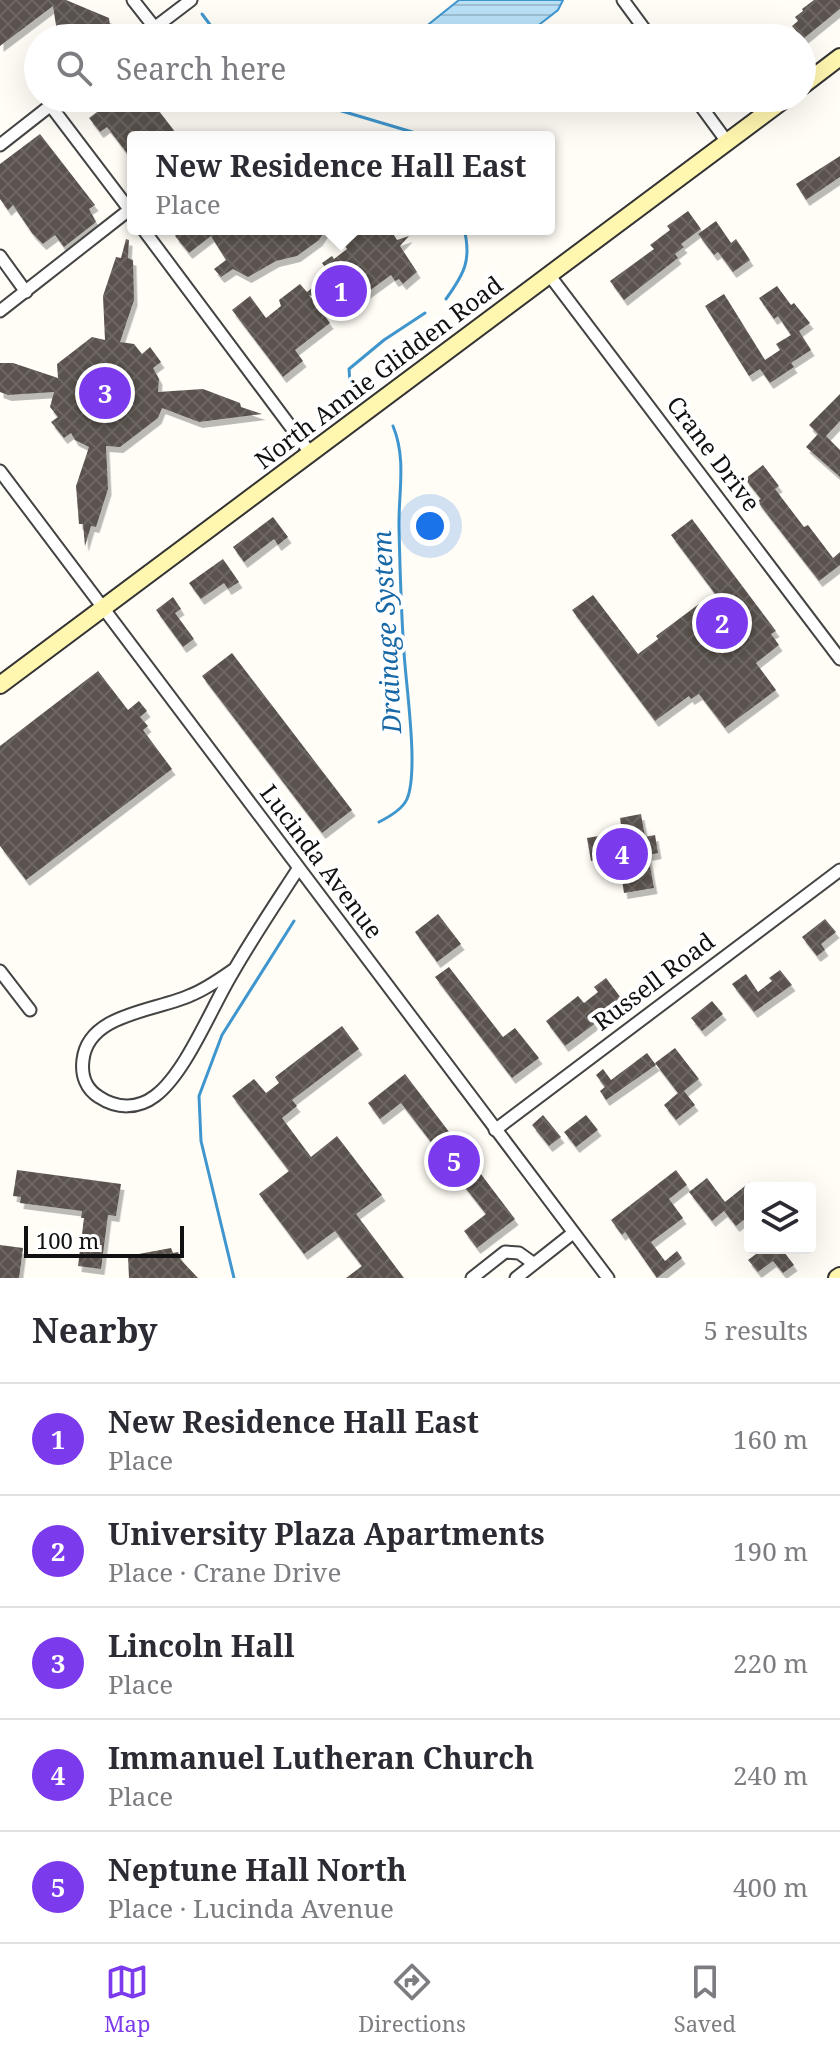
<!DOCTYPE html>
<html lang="en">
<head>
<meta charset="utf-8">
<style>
  :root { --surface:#fff; --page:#f2f2f3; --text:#2b2b33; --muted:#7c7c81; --line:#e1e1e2; --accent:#7c3aed }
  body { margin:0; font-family:"Noto Serif",serif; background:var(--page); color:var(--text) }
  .controls { position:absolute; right:24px; bottom:24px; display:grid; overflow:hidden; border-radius:8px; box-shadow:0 8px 32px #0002 }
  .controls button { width:72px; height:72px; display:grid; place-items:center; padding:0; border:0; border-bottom:2px solid var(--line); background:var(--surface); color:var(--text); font:40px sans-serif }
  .scale { position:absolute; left:24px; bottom:20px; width:160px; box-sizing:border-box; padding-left:8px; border:4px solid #111; border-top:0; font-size:22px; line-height:28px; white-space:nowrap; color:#111; -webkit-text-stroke:6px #fff; paint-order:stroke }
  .you { position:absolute; left:430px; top:526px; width:28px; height:28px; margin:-20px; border:6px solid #fff; border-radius:50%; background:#1a73e8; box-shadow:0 0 0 12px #1a73e833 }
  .badge { display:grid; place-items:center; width:52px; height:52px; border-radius:50%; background:var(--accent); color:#fff; font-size:26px; font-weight:700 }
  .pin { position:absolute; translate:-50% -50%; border:4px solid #fff; box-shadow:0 2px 8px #0006 }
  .popup { position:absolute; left:127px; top:131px; width:428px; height:104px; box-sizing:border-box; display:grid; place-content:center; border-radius:8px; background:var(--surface); filter:drop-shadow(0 2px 6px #0005); font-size:26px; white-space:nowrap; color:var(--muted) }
  .popup b { font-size:30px; color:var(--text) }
  .popup::after { content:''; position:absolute; left:50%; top:100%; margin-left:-16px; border:16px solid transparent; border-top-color:var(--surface) }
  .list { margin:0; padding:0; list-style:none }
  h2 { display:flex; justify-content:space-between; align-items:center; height:104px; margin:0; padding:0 32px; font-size:34px }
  h2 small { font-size:26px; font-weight:400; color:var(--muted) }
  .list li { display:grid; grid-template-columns:52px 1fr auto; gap:24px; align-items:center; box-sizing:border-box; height:112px; padding:0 32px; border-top:2px solid var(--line) }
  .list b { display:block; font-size:30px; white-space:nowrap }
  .list p { margin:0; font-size:26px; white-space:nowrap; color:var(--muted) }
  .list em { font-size:26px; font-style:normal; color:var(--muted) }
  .icon { flex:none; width:44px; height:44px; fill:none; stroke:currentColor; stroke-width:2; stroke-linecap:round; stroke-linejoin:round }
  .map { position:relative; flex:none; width:840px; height:1278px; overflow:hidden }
  .search { position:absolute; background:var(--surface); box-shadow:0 8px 32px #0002; left:24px; right:24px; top:24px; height:88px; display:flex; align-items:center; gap:20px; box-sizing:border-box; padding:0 28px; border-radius:44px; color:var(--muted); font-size:30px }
  .sheet { height:664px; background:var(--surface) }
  nav { display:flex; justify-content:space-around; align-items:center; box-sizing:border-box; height:112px; border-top:2px solid var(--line); background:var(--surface); font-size:22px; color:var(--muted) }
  nav a { display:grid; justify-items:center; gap:4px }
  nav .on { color:var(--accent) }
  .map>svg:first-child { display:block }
  .water { fill:url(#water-rules); stroke:#3f96cf; stroke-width:2 }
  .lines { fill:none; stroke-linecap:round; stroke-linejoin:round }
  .stream { stroke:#3f96cf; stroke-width:3 }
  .building { fill:url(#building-cross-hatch); filter:url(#shadow) }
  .street-casing { stroke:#444; stroke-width:15 }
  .secondary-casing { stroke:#333; stroke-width:20 }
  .street { stroke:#fff; stroke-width:11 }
  .secondary { stroke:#fff6b0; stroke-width:16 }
  .labels { text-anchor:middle; stroke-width:8; stroke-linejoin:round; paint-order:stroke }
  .street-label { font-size:24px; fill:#111; stroke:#fff }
  .water-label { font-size:26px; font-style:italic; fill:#1768a6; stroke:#fff }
</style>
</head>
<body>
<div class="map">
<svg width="840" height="1278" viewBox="0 0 840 1278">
  <defs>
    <pattern id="water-rules" width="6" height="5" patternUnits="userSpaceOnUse" patternTransform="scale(2)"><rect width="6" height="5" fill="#b9e0f7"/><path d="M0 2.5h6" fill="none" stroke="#9ebfd3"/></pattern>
    <pattern id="building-cross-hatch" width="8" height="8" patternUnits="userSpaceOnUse" patternTransform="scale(2)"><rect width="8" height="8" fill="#5a524d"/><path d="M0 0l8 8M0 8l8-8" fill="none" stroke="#6d6662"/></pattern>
    <filter id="shadow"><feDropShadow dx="3.5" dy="6" stdDeviation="0" flood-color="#0004"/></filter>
  </defs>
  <rect width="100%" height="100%" fill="#fffdf5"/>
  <path class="water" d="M 459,0 L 563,0 L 558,10 L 522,38 L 420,38 L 419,32 Z"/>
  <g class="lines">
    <g class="stream">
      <path d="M 202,14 L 220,38"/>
      <path d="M 298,98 L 429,137"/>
      <path d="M 446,299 C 464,274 472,260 464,229"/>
      <path d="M 350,382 L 349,369 L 384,340 L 425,313"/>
      <path d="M 379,822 C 389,817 402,810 407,799 C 419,771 406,687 404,652 C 401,611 400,570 399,529 C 398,494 407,460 393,426"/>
      <path d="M 234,1278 L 201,1141 L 199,1096 L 222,1035 L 294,921"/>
    </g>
  </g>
  <g class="building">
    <path d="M 0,0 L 66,0 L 109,18 L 111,34 L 106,38 L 58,38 L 53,6 L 0,46 Z"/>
    <path d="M 814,0 L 840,0 L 840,9 L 803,39 L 792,26 L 798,21 L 795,17 L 803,11 L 802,9 Z"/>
    <path d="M 116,98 L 149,98 L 179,137 L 133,137 L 133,161 L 107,127 L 100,132 L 89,118 Z"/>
    <path d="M 40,134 L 95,205 L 89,209 L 96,222 L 64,247 L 55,235 L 43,244 L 32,233 L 13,205 L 8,210 L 0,199 L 0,164 Z"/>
    <path d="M 840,156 L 840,177 L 806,200 L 796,184 Z"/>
    <path d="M 688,211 L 701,229 L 681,244 L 684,247 L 675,254 L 678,258 L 624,300 L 610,281 L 654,249 L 650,245 L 670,230 L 667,226 Z"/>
    <path d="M 716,221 L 731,243 L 736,239 L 750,260 L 733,272 L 718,252 L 714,255 L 698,234 Z"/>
    <path d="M 183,229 L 326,229 L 319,240 L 297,256 L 276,261 L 248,277 L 233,269 L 221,277 L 214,269 L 226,260 L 211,236 L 189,253 L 175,236 Z"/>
    <path d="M 357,229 L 387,229 L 389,233 L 392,232 L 397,240 L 409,236 L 400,246 L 417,272 L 403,284 L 399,279 L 395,281 L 391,275 L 354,302 L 347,293 L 332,304 L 309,295 L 330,323 L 295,350 L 303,361 L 283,377 L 232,310 L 250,296 L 266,318 L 281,306 L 279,300 L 300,284 L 307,292 L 330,274 L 322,263 L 332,256 L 334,259 L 347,249 L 345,246 L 360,233 Z"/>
    <path d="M 126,239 L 129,240 L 128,258 L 133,260 L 134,300 L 120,342 L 134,344 L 142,354 L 150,347 L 161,362 L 153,368 L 159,379 L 158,392 L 203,389 L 240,403 L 241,407 L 262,414 L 199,422 L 162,408 L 158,418 L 120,447 L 106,446 L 108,489 L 96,527 L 91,526 L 85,546 L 83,524 L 79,524 L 76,486 L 89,447 L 75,440 L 71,433 L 64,438 L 51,422 L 58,417 L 50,407 L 54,392 L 8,395 L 0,392 L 0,363 L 13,363 L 58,378 L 57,364 L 92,337 L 105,340 L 103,296 L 116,257 L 121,258 Z"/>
    <path d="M 777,286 L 791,305 L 794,303 L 810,323 L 799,331 L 811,350 L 791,363 L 794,367 L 770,383 L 760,369 L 749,376 L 705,306 L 724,294 L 765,360 L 780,350 L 776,344 L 791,335 L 778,316 L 774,319 L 759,298 Z"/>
    <path d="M 840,394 L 840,421 L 826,436 L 840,450 L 840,477 L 806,447 L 818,434 L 809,425 Z"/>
    <path d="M 763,465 L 779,486 L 775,489 L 804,527 L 808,525 L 833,558 L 840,552 L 840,565 L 819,581 L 757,501 L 761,499 L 745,479 Z"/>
    <path d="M 273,517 L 288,537 L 278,545 L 274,539 L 244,562 L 233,547 Z"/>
    <path d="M 692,519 L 776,631 L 771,634 L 779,645 L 756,663 L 776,690 L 725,728 L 699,694 L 691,699 L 689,696 L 655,721 L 572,610 L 593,595 L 638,654 L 658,639 L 656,636 L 699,604 L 700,606 L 716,595 L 671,535 Z"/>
    <path d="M 223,559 L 239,582 L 228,589 L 224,583 L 201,599 L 189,583 Z"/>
    <path d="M 173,597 L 181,609 L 175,613 L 194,639 L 183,647 L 156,610 Z"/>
    <path d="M 232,653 L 352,810 L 322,833 L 202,676 Z"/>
    <path d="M 98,671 L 128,710 L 139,701 L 147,711 L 140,717 L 148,726 L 143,730 L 172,769 L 26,880 L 0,846 L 0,746 Z"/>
    <path d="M 641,814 L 645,837 L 655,835 L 658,853 L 648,855 L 654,888 L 624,893 L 621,873 L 628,872 L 625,855 L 591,861 L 587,838 L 622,832 L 620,818 Z"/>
    <path d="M 438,914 L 461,944 L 437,962 L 415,932 Z"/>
    <path d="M 825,919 L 836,932 L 821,944 L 825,950 L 817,956 L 802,937 Z"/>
    <path d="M 449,967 L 503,1037 L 515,1028 L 539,1058 L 512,1078 L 435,977 Z"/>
    <path d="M 780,970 L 792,985 L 754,1012 L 732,984 L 746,974 L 758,992 L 772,981 L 769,978 Z"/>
    <path d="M 606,978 L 624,1002 L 565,1046 L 546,1021 L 578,996 L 584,1003 L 598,992 L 594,987 Z"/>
    <path d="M 712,1001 L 723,1014 L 702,1031 L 691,1018 Z"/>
    <path d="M 342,1026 L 359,1049 L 292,1100 L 297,1106 L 282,1118 L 311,1157 L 337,1136 L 382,1195 L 356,1214 L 404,1278 L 346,1278 L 362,1266 L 335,1231 L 304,1254 L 259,1194 L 289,1171 L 232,1096 L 254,1079 L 266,1093 L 279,1083 L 275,1077 Z"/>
    <path d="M 675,1048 L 699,1079 L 684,1091 L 695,1105 L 676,1120 L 664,1105 L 678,1093 L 655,1063 Z"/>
    <path d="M 647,1053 L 656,1065 L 606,1100 L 600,1091 L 605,1087 L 596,1075 L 603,1069 L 611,1080 Z"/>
    <path d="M 405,1074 L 456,1141 L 460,1138 L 469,1150 L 465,1153 L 515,1219 L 477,1248 L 464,1231 L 486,1214 L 446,1163 L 442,1166 L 436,1159 L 441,1155 L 401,1103 L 380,1119 L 368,1103 Z"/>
    <path d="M 543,1115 L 561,1137 L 549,1146 L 532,1125 Z"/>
    <path d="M 586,1115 L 598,1130 L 576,1147 L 564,1132 Z"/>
    <path d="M 17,1170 L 121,1184 L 116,1216 L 108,1215 L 101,1269 L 78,1266 L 84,1218 L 81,1218 L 82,1211 L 20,1203 L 21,1197 L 13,1196 Z"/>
    <path d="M 676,1170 L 687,1185 L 669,1199 L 683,1218 L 651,1242 L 665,1261 L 677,1251 L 682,1258 L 657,1278 L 625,1232 L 622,1235 L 611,1220 Z"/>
    <path d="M 707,1178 L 725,1202 L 750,1182 L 750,1215 L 736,1226 L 724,1211 L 712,1221 L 689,1192 Z"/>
    <path d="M 0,1245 L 23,1248 L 19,1278 L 0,1278 Z"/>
    <path d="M 171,1248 L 173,1253 L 178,1252 L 181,1260 L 198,1278 L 129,1278 L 128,1256 Z"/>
    <path d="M 764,1248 L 781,1248 L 794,1265 L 783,1273 L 773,1261 L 758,1272 L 748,1260 Z"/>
  </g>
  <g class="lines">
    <g class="street-casing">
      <g id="street">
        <path d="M 133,0 L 155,28"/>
        <path d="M 623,0 L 651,38"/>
        <path d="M 141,38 L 191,0"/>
        <path d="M 695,98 L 728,143"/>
        <path d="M 50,105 L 132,213"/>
        <path d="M 0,145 L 60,98"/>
        <path d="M 143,229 L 311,454"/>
        <path d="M 0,256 L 26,292"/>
        <path d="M 550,276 L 840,659"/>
        <path d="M 0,311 L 129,210"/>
        <path d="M 0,471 L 608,1278"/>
        <path d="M 233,970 C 220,979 206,989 191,995 C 157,1011 88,1013 83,1060 C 81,1075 86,1089 99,1097 C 117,1109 138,1109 155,1096 C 186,1073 212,1006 233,972 C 253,937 276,903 298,869"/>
        <path d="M 0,971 L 30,1010"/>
        <path d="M 495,1130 L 840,870"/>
        <path d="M 472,1278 L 505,1252 L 519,1253 L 533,1263"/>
        <path d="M 516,1278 L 573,1233"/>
      </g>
    </g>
    <g class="secondary-casing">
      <g id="secondary">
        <path d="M 802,86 L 840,57"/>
        <path d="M 0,685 L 786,98"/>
        <path d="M 837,1278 L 840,1276"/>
      </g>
    </g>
    <use href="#street" class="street"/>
    <use href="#secondary" class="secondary"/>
  </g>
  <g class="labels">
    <g class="street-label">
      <text transform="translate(379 373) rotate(-37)" y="8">North Annie Glidden Road</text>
      <text transform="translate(713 454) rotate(53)" y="8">Crane Drive</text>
      <text transform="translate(321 862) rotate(53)" y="8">Lucinda Avenue</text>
      <text transform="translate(654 982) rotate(-37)" y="8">Russell Road</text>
    </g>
    <g class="water-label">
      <text transform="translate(387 632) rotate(-93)" y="9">Drainage System</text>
    </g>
  </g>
</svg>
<div class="controls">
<button><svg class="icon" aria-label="layers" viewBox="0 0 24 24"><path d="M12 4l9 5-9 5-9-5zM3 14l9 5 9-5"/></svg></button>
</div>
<div class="scale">100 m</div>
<div class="you"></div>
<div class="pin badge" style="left:341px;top:291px">1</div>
<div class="popup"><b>New Residence Hall East</b>Place</div>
<div class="pin badge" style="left:722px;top:623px">2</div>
<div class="pin badge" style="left:105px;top:393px">3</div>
<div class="pin badge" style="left:622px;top:854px">4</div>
<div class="pin badge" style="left:454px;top:1161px">5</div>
<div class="search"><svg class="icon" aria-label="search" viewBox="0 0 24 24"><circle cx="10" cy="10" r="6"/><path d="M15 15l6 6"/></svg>Search here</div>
</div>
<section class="sheet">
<h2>Nearby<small>5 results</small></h2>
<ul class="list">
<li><span class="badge">1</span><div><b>New Residence Hall East</b><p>Place</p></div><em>160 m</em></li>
<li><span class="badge">2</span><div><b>University Plaza Apartments</b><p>Place · Crane Drive</p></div><em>190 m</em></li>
<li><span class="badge">3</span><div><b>Lincoln Hall</b><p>Place</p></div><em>220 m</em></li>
<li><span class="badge">4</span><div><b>Immanuel Lutheran Church</b><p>Place</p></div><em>240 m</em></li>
<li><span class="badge">5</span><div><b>Neptune Hall North</b><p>Place · Lucinda Avenue</p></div><em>400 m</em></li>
</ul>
</section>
<nav>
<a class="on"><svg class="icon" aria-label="map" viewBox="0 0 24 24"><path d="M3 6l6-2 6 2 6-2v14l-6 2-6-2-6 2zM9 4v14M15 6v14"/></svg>Map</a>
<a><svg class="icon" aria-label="directions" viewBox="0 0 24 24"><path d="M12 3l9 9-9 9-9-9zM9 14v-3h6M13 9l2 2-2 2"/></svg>Directions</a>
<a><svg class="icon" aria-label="saved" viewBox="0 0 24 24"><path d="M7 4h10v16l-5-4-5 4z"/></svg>Saved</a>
</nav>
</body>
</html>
